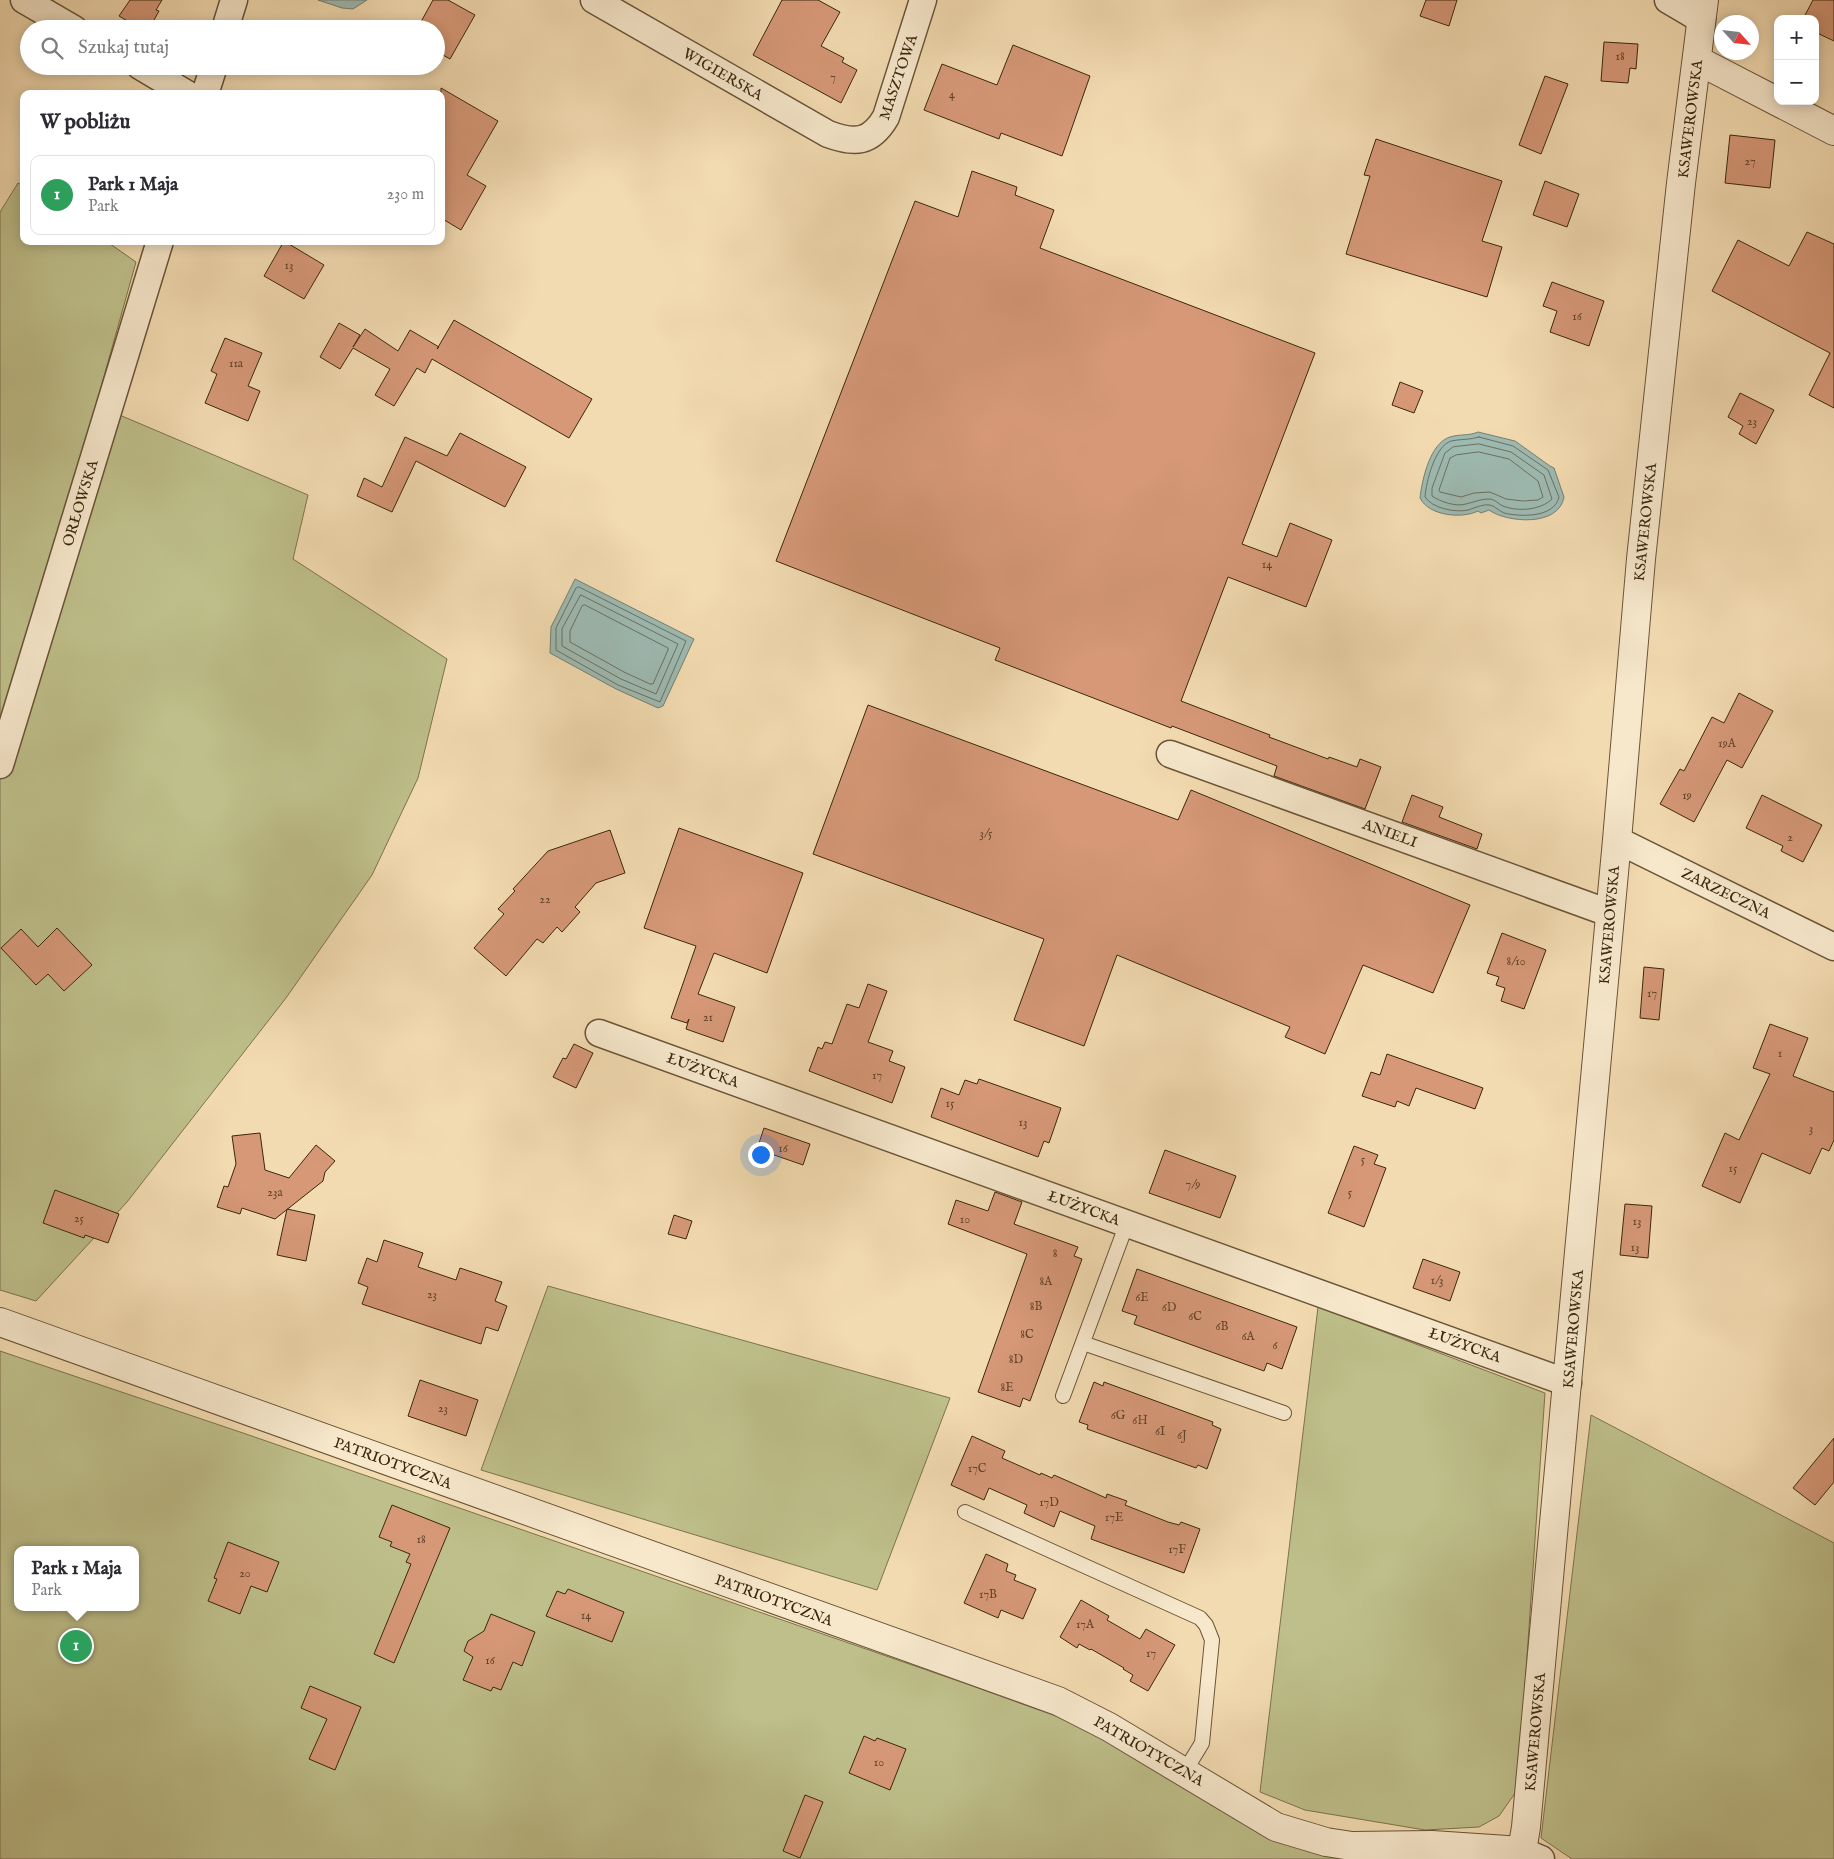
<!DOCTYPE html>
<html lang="pl">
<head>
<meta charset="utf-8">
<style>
  :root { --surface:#fff; --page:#f7f7f7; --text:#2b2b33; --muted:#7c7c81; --line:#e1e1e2; --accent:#7c3aed }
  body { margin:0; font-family:"IM FELL English",serif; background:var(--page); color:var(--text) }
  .controls { position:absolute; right:15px; top:15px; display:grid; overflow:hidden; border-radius:10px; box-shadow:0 2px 12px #0003 }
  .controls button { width:45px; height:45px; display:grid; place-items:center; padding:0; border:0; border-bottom:1px solid var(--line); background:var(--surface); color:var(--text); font:25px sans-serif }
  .compass { position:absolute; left:1714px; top:15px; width:45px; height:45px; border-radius:50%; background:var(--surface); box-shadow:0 2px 12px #0003; rotate:117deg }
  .you { position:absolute; left:760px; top:1154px; width:18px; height:18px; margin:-12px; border:4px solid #fff; border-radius:50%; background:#1a73e8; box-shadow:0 0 0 8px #1a73e833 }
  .badge { display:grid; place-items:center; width:32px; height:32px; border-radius:50%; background:var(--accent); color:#fff; font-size:16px; font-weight:700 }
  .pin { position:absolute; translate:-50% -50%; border:2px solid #fff; box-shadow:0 1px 5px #0006 }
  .popup { position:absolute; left:14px; top:1546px; width:125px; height:65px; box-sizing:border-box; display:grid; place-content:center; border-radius:10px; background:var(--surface); filter:drop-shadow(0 1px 4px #0005); font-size:16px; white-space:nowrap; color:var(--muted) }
  .popup b { font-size:19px; color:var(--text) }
  .popup::after { content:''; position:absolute; left:50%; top:100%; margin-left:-10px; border:10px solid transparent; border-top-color:var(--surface) }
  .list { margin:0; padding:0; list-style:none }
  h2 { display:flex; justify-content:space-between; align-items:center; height:65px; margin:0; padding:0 20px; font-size:21px }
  h2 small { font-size:16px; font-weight:400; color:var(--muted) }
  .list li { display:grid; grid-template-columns:32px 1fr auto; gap:15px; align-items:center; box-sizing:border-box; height:80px; margin:0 10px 10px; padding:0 10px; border:1px solid var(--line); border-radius:10px }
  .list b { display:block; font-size:19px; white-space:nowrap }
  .list p { margin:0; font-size:16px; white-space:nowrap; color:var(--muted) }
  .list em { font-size:16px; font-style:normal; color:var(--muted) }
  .icon { flex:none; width:28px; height:28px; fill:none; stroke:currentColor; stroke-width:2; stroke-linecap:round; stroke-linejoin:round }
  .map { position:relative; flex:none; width:1834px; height:1859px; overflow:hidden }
  .search { position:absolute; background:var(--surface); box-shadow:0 2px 12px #0003; left:20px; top:20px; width:425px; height:55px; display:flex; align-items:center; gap:12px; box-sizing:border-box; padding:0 18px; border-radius:28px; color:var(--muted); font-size:19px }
  .panel { position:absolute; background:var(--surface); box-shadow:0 2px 12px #0003; left:20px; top:90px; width:425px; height:155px; border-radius:10px }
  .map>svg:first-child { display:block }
  .green { fill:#bebf8a; stroke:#7d734c; fill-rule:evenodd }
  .water { fill:#9dbab2; stroke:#767f70 }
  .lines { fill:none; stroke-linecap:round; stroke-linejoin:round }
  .shore { stroke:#6c7060; stroke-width:1 }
  .building { fill:#d69877; stroke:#3c270e }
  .service-casing { stroke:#6a5437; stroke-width:16 }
  .minor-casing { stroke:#6a5437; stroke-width:29 }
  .tertiary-casing { stroke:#6a5437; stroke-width:30 }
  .service { stroke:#f7e8cc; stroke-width:14 }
  .minor { stroke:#f7e8cc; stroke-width:26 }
  .tertiary { stroke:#f7e8cc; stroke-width:28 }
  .labels { text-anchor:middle; stroke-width:4; stroke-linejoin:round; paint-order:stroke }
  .number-label { font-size:12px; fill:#624328 }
  .street-label { font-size:15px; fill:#3c270e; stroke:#f7e8cc }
</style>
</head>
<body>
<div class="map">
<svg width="1834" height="1859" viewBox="0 0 1834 1859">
  <rect width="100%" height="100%" fill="#f3dbb1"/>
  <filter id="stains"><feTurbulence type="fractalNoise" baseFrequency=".004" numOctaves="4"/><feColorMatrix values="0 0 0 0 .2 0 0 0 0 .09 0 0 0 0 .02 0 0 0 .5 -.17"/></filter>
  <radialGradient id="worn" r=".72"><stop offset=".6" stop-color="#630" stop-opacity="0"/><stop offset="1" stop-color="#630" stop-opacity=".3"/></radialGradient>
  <g class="green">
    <path d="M 18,183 L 24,186 L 24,241 L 106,241 L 136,262 L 96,405 L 308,495 L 293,559 L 447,659 L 418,778 L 372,875 L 286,998 L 127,1202 L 36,1301 L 0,1290 L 0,212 Z"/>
    <path d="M 548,1286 L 950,1398 L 877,1590 L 481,1470 Z"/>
    <path d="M 1318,1307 L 1545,1393 L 1518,1789 L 1499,1816 L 1479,1827 L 1425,1830 L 1305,1810 L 1260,1792 Z"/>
    <path d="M 0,1351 L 243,1433 L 964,1683 L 1089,1728 L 1262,1834 L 1477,1859 L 0,1859 ZM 17,1550 L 135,1550 L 135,1607 L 17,1607 Z"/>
    <path d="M 1591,1415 L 1834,1543 L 1834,1859 L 1572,1859 L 1541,1838 Z"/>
  </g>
  <g class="water">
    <path d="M 318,0 L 367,0 L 353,9 L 342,8 Z"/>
    <path d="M 1478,432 L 1515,441 L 1550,466 L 1554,468 L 1564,497 C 1559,527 1507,523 1489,510 L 1481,513 L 1478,511 C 1462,519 1429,516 1420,498 C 1422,480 1430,443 1450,437 C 1459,434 1469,436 1478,432 Z"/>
    <path d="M 575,579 L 694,639 L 663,706 L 658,708 L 616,689 L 550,653 L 551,627 Z"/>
  </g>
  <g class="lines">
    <g class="shore">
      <path d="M 1479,437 L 1513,446 L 1548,470 L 1559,497 C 1554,518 1521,517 1504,513 C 1499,511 1495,506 1490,505 C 1482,504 1475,508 1468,510 C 1455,513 1432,508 1425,497 C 1426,482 1435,446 1451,441 C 1460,439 1470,440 1479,437 Z"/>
      <path d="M 1479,444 L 1511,452 L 1544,475 L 1552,499 C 1541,510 1518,512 1503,506 C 1498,504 1495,499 1489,499 C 1481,499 1474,502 1466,504 C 1456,507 1441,502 1432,496 L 1432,488 L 1445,453 L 1453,447 Z"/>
      <path d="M 1479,452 L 1509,459 L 1538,481 L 1543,497 L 1538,500 L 1523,501 L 1506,499 L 1490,492 L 1474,493 L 1461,497 L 1440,492 L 1439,490 L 1450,458 L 1456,455 Z"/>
      <path d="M 579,587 L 686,641 L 660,702 L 618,685 L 556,650 L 556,628 L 576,588 Z"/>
      <path d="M 581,595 L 678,644 L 656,694 L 621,679 L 562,646 L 562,629 Z"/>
      <path d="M 585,605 L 668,648 L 668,650 L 653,684 L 650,684 L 624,672 L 570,642 L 570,631 L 582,606 Z"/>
    </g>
  </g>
  <g class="building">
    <path d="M 130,0 L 162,0 L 156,10 L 159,11 L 149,29 L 141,29 L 119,16 Z"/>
    <path d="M 433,0 L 448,0 L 475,15 L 450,59 L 436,51 L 436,29 L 417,29 Z"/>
    <path d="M 782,0 L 818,0 L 840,12 L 821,46 L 844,58 L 842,62 L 857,70 L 841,103 L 753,55 Z"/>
    <path d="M 1426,0 L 1457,0 L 1449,26 L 1420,16 Z"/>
    <path d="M 1813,0 L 1834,0 L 1834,41 L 1815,32 L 1815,19 L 1803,19 Z"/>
    <path d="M 1604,42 L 1638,44 L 1636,69 L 1630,68 L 1628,83 L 1601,81 Z"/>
    <path d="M 1013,45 L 1090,76 L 1062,156 L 1001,133 L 999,139 L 924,110 L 942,64 L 997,85 Z"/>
    <path d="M 1545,76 L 1568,84 L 1541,154 L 1519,145 Z"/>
    <path d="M 441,88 L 498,121 L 467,175 L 486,186 L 461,230 L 441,218 Z"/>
    <path d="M 1730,135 L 1775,140 L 1770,188 L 1725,183 Z"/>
    <path d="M 1376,139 L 1502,181 L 1482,241 L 1502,247 L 1487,297 L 1346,254 L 1370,176 L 1364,175 Z"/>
    <path d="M 972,171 L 1017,187 L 1015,195 L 1054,210 L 1040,248 L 1315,353 L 1242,544 L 1277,557 L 1290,523 L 1332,540 L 1306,607 L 1228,577 L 1181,701 L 1270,735 L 1269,737 L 1328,759 L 1329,757 L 1357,767 L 1360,759 L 1381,767 L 1365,809 L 1274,776 L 1277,766 L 1172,726 L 1171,728 L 995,660 L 1000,648 L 776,561 L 915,201 L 958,217 Z"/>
    <path d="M 1545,181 L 1579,194 L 1567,227 L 1533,215 Z"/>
    <path d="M 1807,232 L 1834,244 L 1834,408 L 1809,395 L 1830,353 L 1712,291 L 1738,240 L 1789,266 Z"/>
    <path d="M 284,241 L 324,265 L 304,299 L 264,276 Z"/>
    <path d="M 1552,282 L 1604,301 L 1589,346 L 1550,332 L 1557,311 L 1543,306 Z"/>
    <path d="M 454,320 L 592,399 L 569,438 L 432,359 L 425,373 L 417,368 L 394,406 L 375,395 L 390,369 L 353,348 L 340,369 L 320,357 L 339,323 L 360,335 L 353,347 L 365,329 L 398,351 L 410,330 L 439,347 L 437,349 Z"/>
    <path d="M 225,338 L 262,353 L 248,386 L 260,391 L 248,421 L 205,403 L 217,374 L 211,371 Z"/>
    <path d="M 1400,382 L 1423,391 L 1414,413 L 1392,405 Z"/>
    <path d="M 1740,393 L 1774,410 L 1756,444 L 1739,434 L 1743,426 L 1728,417 Z"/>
    <path d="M 460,433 L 526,467 L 505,507 L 416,461 L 392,512 L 357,496 L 364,478 L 382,487 L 405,437 L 447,456 Z"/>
    <path d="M 1739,693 L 1773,711 L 1742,768 L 1727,760 L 1694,822 L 1660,804 L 1680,769 L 1684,771 L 1712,717 L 1724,723 Z"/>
    <path d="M 868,705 L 1178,820 L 1191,790 L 1470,905 L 1433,993 L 1363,965 L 1325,1054 L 1285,1037 L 1290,1027 L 1117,955 L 1084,1046 L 1014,1020 L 1044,939 L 813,854 Z"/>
    <path d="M 1412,795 L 1443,807 L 1439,817 L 1482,834 L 1477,849 L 1402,822 Z"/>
    <path d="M 1762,795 L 1822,825 L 1803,862 L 1781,851 L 1783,846 L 1746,828 Z"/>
    <path d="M 679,828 L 803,873 L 767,973 L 714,953 L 698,994 L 735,1007 L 723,1042 L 686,1029 L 689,1019 L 687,1023 L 671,1018 L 696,946 L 644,928 Z"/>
    <path d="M 610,830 L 625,873 L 596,883 L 575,907 L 580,912 L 562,932 L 557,927 L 543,943 L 537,939 L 506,976 L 474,948 L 504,914 L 498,909 L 515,891 L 513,889 L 548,851 Z"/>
    <path d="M 57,928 L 92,965 L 64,991 L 48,974 L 36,985 L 1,948 L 21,929 L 38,947 Z"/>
    <path d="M 1502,933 L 1546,950 L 1524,1009 L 1501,1001 L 1505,988 L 1496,985 L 1499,977 L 1487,973 Z"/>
    <path d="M 1644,967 L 1664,969 L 1659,1020 L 1640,1018 Z"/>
    <path d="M 868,984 L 887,991 L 868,1042 L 893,1051 L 889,1061 L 905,1067 L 892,1103 L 809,1071 L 818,1047 L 822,1049 L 825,1042 L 832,1044 L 847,1004 L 859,1008 Z"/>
    <path d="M 1770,1024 L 1808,1038 L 1793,1076 L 1834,1092 L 1834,1140 L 1829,1151 L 1822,1148 L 1810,1174 L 1762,1153 L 1740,1203 L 1702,1186 L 1725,1133 L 1739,1140 L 1770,1074 L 1753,1068 Z"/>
    <path d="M 574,1044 L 593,1053 L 576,1088 L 553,1077 L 563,1058 L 566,1059 Z"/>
    <path d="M 1387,1054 L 1483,1088 L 1475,1109 L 1416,1088 L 1409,1106 L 1397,1101 L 1395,1107 L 1362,1096 L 1371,1072 L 1380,1075 Z"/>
    <path d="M 979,1079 L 1061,1108 L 1049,1143 L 1044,1141 L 1038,1157 L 931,1117 L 941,1088 L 959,1095 L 965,1080 L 977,1084 Z"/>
    <path d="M 764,1128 L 810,1144 L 803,1165 L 757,1149 Z"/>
    <path d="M 260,1133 L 265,1170 L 289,1178 L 316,1145 L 335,1161 L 325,1172 L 323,1181 L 275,1219 L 242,1208 L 240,1214 L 217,1207 L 224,1186 L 228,1187 L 236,1164 L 232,1136 Z"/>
    <path d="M 1354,1146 L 1378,1155 L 1374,1164 L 1386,1168 L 1364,1227 L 1328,1213 Z"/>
    <path d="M 1165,1150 L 1236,1176 L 1220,1218 L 1149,1193 Z"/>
    <path d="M 55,1190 L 119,1214 L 108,1243 L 85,1235 L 84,1238 L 43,1223 Z"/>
    <path d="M 995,1192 L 1022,1202 L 1014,1224 L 1078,1247 L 1074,1256 L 1082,1259 L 1030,1401 L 1023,1398 L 1020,1407 L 978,1392 L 1027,1254 L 948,1224 L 956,1200 L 988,1211 Z"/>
    <path d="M 1625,1204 L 1652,1206 L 1648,1258 L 1620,1255 Z"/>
    <path d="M 287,1209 L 315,1215 L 306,1261 L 277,1255 Z"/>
    <path d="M 674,1215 L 692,1221 L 686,1239 L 668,1234 Z"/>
    <path d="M 384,1240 L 423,1253 L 418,1267 L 456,1280 L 460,1268 L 502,1282 L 495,1301 L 507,1306 L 498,1331 L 486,1327 L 481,1344 L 362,1304 L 368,1287 L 358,1283 L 367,1258 L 377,1262 Z"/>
    <path d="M 1423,1259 L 1460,1272 L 1450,1301 L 1413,1288 Z"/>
    <path d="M 1137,1269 L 1297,1327 L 1282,1369 L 1267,1363 L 1264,1371 L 1134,1324 L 1137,1316 L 1122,1311 Z"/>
    <path d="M 420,1380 L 478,1400 L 466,1436 L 408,1416 Z"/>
    <path d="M 1094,1382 L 1103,1386 L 1104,1382 L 1134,1393 L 1213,1422 L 1212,1425 L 1221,1429 L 1207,1469 L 1198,1465 L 1196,1468 L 1087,1429 L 1088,1425 L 1079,1422 Z"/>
    <path d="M 972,1436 L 1005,1451 L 1002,1458 L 1040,1475 L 1041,1473 L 1052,1478 L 1054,1475 L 1106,1498 L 1107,1494 L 1127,1501 L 1125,1505 L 1168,1522 L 1179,1525 L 1181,1522 L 1200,1529 L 1184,1573 L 1091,1539 L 1095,1526 L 1060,1511 L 1054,1527 L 1024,1513 L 1027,1505 L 989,1488 L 984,1500 L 951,1485 Z"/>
    <path d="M 1834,1438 L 1834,1482 L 1815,1505 L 1793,1488 Z"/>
    <path d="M 392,1505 L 450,1528 L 394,1663 L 374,1654 L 411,1564 L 406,1562 L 410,1554 L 390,1546 L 392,1542 L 379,1537 Z"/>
    <path d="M 228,1542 L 279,1562 L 267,1592 L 251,1586 L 240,1614 L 208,1601 L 217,1579 L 214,1578 Z"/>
    <path d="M 986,1554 L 1008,1564 L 1006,1571 L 1016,1575 L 1014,1580 L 1036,1589 L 1023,1619 L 1001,1610 L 998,1618 L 964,1603 Z"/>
    <path d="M 568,1589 L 624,1612 L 612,1642 L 546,1616 L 557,1591 L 565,1594 Z"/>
    <path d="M 1081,1600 L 1109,1616 L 1107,1620 L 1140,1639 L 1146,1629 L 1175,1645 L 1148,1691 L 1130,1681 L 1133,1675 L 1123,1669 L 1124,1668 L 1091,1649 L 1090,1650 L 1079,1644 L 1077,1648 L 1060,1637 Z"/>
    <path d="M 491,1614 L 535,1632 L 522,1666 L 513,1662 L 501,1690 L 493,1687 L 491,1691 L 463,1680 L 473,1657 L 464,1651 L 468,1641 L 484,1631 Z"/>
    <path d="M 310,1686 L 361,1707 L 335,1770 L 309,1759 L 327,1719 L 301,1708 Z"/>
    <path d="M 864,1736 L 875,1741 L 877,1738 L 906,1749 L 890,1790 L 849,1773 Z"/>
    <path d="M 805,1795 L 823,1802 L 800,1858 L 783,1851 Z"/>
  </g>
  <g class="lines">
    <g class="service-casing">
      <g id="service">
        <path d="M 1083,1343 L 1284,1413"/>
        <path d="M 1063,1396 L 1127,1223"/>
        <path d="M 965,1512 L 1200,1618 L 1206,1625 L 1212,1640 L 1202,1743 L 1185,1771"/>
      </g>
    </g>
    <g class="minor-casing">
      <g id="minor">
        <path d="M 24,0 L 74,29"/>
        <path d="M 594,0 L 828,134 C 855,144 871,143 886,117 L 923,0"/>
        <path d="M 1668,0 L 1702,20"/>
        <path d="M 225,29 L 234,0"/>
        <path d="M 140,66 L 187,94"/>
        <path d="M 205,94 L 214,66"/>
        <path d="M 1170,754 L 1609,913"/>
        <path d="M 0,765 L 160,241"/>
        <path d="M 1617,840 L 1834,947"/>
        <path d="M 599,1033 L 1568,1383"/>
        <path d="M 1522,1851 L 1541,1859"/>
      </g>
    </g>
    <g class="tertiary-casing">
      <g id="tertiary">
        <path d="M 1697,60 L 1834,131"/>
        <path d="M 0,1322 L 1058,1701 L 1109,1727 L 1276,1827 L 1326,1842 L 1352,1846 L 1432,1845 L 1522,1851 L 1526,1827 L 1617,840 L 1641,559 L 1681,183 L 1704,0"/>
      </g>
    </g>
    <use href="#service" class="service"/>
    <use href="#minor" class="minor"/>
    <use href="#tertiary" class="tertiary"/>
  </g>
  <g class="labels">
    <g class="number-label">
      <text x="1620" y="60">18</text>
      <text x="833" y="81">7</text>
      <text x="952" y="98">4</text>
      <text x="1750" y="165">27</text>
      <text x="289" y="269">13</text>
      <text x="1577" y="320">16</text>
      <text x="236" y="367">11a</text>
      <text x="1752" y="425">23</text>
      <text x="1267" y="568">14</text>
      <text x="1727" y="747">19A</text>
      <text x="1687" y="799">19</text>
      <text x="986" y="837">3/5</text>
      <text x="1790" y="841">2</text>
      <text x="545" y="903">22</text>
      <text x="1516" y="965">8/10</text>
      <text x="1652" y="997">17</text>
      <text x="708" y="1021">21</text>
      <text x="1780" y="1057">1</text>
      <text x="877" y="1079">17</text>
      <text x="950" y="1107">15</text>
      <text x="1023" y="1126">13</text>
      <text x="1811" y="1132">3</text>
      <text x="783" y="1152">16</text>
      <text x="1363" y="1163">5</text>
      <text x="1733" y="1172">15</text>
      <text x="1193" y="1188">7/9</text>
      <text x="275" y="1196">23a</text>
      <text x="1350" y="1196">5</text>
      <text x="79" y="1222">25</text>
      <text x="965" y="1223">10</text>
      <text x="1637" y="1225">13</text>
      <text x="1635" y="1251">13</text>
      <text x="1055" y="1257">8</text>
      <text x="1437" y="1284">1/3</text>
      <text x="1046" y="1285">8A</text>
      <text x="432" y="1298">23</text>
      <text x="1142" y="1301">6E</text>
      <text x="1036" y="1310">8B</text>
      <text x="1169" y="1311">6D</text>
      <text x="1195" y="1320">6C</text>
      <text x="1222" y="1330">6B</text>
      <text x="1027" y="1338">8C</text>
      <text x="1248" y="1340">6A</text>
      <text x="1275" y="1349">6</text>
      <text x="1016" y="1363">8D</text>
      <text x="1007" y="1391">8E</text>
      <text x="443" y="1412">23</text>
      <text x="1118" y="1419">6G</text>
      <text x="1140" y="1424">6H</text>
      <text x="1160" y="1435">6I</text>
      <text x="1182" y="1439">6J</text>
      <text x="977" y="1472">17C</text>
      <text x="1049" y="1506">17D</text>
      <text x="1114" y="1521">17E</text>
      <text x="421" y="1543">18</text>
      <text x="1177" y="1553">17F</text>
      <text x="245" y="1577">20</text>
      <text x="988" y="1598">17B</text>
      <text x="586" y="1619">14</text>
      <text x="1085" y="1628">17A</text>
      <text x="1151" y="1657">17</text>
      <text x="490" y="1664">16</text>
      <text x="879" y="1766">10</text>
    </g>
    <g class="street-label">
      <text transform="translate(723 74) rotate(30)" y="5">WIGIERSKA</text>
      <text transform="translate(898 77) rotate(-71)" y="5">MASZTOWA</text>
      <text transform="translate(1690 119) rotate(-83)" y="5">KSAWEROWSKA</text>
      <text transform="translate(80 503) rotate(-73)" y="5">ORŁOWSKA</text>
      <text transform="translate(1645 522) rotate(-84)" y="5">KSAWEROWSKA</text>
      <text transform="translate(1390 833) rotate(20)" y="5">ANIELI</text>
      <text transform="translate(1726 893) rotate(26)" y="5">ZARZECZNA</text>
      <text transform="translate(1609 925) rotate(-85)" y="5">KSAWEROWSKA</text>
      <text transform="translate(703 1070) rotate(20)" y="5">ŁUŻYCKA</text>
      <text transform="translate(1084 1208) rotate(20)" y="5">ŁUŻYCKA</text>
      <text transform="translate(1573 1329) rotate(-85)" y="5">KSAWEROWSKA</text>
      <text transform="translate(1465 1345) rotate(20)" y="5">ŁUŻYCKA</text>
      <text transform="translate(393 1463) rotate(20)" y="5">PATRIOTYCZNA</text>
      <text transform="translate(774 1600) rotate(20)" y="5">PATRIOTYCZNA</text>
      <text transform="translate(1535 1732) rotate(-85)" y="5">KSAWEROWSKA</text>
      <text transform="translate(1149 1751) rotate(30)" y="5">PATRIOTYCZNA</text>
    </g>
  </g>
  <rect width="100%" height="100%" filter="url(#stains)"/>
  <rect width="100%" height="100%" fill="url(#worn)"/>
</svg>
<div class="controls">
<button>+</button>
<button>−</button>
</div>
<svg class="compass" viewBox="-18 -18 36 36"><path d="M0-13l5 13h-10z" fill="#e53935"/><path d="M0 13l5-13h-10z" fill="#7c7c81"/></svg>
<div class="you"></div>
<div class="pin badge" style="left:76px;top:1646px;background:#2e9e5b">1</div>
<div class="popup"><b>Park 1 Maja</b>Park</div>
<div class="search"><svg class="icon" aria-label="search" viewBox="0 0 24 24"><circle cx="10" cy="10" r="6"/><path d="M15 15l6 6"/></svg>Szukaj tutaj</div>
<section class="panel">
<h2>W pobliżu<small></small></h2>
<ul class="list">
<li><span class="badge" style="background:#2e9e5b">1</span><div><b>Park 1 Maja</b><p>Park</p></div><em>230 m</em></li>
</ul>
</section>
</div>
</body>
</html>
